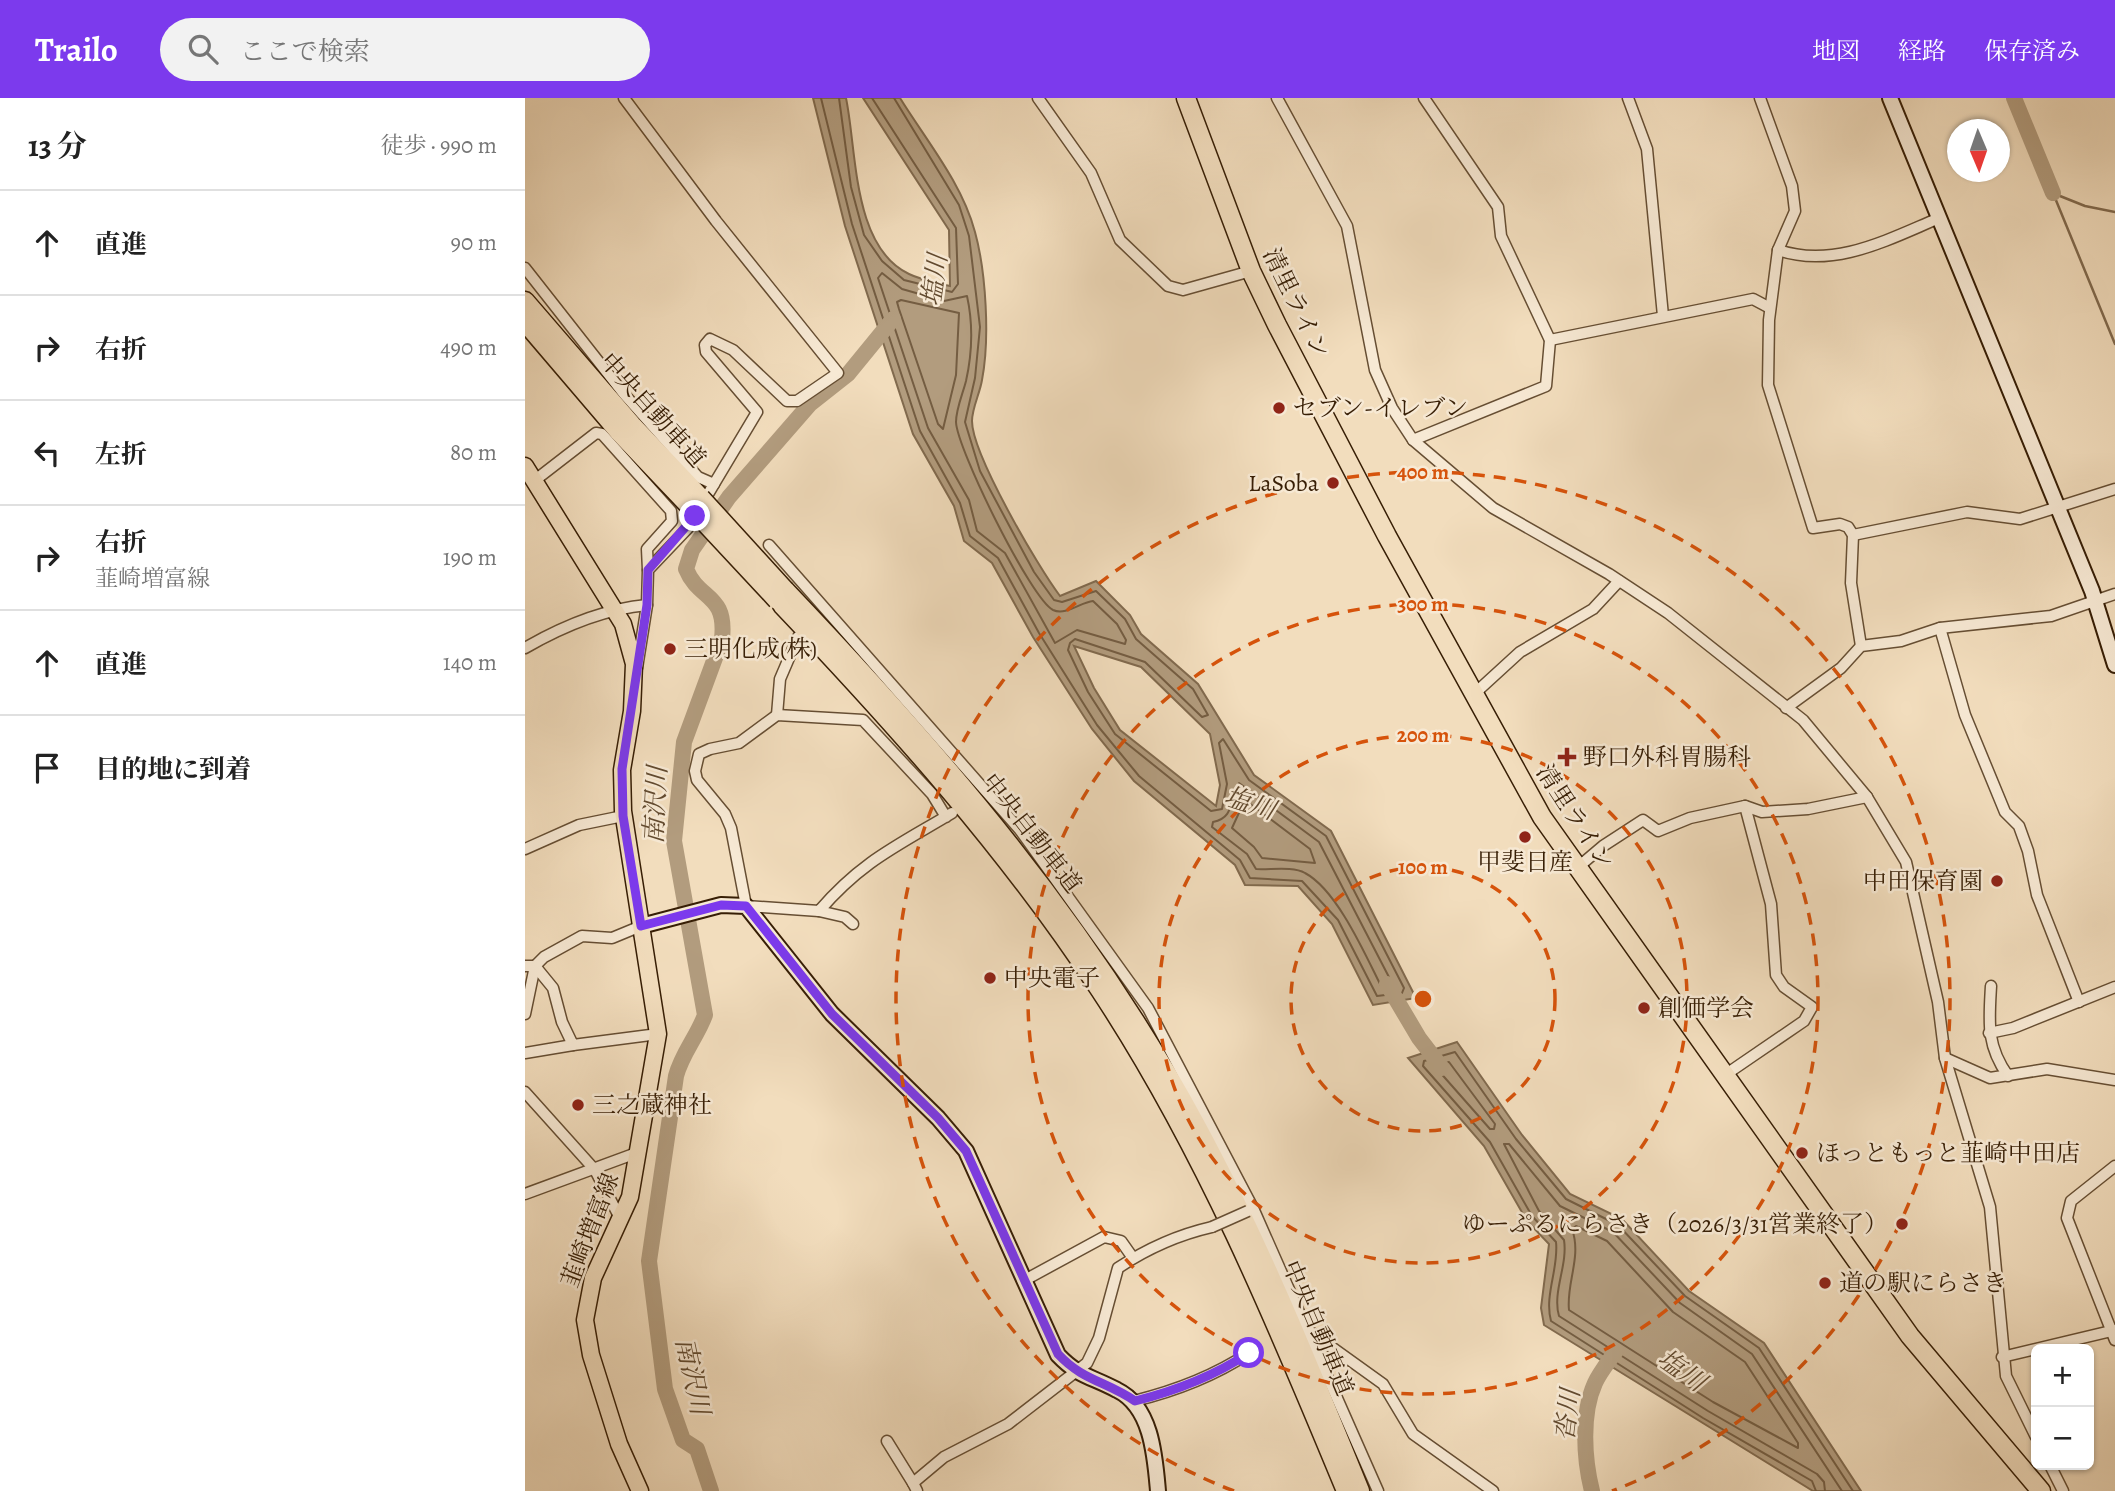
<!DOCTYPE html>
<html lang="ja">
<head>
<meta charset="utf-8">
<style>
  :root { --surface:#fff; --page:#f2f2f2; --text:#222; --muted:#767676; --line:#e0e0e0; --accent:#7c3aed }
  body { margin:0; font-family:Alegreya,"Noto Serif JP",serif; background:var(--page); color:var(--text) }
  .controls { position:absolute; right:21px; bottom:21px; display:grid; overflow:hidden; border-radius:10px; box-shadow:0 2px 5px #0004 }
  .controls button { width:63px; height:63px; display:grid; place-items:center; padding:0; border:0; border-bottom:2px solid var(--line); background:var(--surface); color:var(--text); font:35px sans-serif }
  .compass { position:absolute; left:1422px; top:21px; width:63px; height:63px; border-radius:50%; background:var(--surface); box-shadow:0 2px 5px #0004; rotate:178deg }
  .stop { position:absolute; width:21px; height:21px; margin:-16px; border:5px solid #7c3aed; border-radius:50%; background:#fff }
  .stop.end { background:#7c3aed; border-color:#fff; box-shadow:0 2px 7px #0008 }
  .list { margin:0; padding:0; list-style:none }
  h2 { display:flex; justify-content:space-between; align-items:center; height:91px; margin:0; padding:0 28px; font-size:30px }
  h2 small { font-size:23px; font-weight:400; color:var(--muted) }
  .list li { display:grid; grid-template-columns:46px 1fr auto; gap:21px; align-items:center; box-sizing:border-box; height:105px; padding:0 28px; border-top:2px solid var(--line) }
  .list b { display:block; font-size:26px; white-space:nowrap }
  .list p { margin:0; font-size:23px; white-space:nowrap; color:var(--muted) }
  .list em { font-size:23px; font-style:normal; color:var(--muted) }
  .icon { flex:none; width:38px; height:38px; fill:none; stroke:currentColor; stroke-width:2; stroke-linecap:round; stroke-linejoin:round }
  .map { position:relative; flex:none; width:1590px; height:1393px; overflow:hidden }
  header { display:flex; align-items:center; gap:42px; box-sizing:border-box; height:98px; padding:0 35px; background:var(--accent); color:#fff }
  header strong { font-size:33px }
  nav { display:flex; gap:38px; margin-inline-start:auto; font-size:24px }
  .search { width:490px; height:63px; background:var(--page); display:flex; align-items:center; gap:18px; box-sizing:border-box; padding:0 24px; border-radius:38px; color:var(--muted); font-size:26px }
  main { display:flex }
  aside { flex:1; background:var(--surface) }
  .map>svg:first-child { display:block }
  .water { fill:#b29c7e; stroke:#816a4e; stroke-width:2; fill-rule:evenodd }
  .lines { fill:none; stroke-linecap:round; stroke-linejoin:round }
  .shore { stroke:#745d42; stroke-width:2 }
  .stream { stroke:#816a4e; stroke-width:2.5 }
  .river { stroke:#b29c7e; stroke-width:16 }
  .street-casing { stroke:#664e33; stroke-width:13 }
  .secondary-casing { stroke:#371e05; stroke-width:18 }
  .primary-casing { stroke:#371e05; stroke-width:19 }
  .highway-casing { stroke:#371e05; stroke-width:21 }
  .street { stroke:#f7e9d4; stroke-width:10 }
  .secondary { stroke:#f7e9d4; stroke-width:14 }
  .primary { stroke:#f2ddbd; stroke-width:16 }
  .highway { stroke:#f2ddbd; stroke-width:18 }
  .street-bridge-casing { stroke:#664e33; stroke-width:13; stroke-linecap:butt }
  .highway-bridge-casing { stroke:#371e05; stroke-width:21; stroke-linecap:butt }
  .street-bridge { stroke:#f7e9d4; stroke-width:10 }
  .highway-bridge { stroke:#f2ddbd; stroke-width:18 }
  .route { stroke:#7c3aed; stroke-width:9 }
  .ring { fill:none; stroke:#d6530b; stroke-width:3.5; stroke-dasharray:12 9 }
  .poi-dot { fill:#8f2418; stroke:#f7e9d4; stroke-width:2.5 }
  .labels { text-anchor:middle; stroke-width:5; stroke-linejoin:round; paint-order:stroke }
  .street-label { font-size:24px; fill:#371e05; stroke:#f7e9d4 }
  .poi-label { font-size:24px; fill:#371e05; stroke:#f7e9d4; text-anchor:start }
  .water-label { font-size:26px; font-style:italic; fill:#624a2f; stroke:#f7e9d4 }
  .centre { fill:#d6530b; stroke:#f7e9d4; stroke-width:3.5 }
  .ring-label { font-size:21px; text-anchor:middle; font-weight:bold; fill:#d6530b; stroke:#f7e9d4; stroke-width:5; stroke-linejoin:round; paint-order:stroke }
</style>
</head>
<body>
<header>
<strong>Trailo</strong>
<div class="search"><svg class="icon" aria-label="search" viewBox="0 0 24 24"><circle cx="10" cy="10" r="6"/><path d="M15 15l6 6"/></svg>ここで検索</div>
<nav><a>地図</a><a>経路</a><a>保存済み</a></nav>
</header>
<main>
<aside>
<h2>13 分<small>徒歩 · 990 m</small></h2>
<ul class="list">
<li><svg class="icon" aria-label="ahead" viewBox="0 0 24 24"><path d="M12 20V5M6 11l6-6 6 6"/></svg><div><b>直進</b></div><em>90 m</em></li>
<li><svg class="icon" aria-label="right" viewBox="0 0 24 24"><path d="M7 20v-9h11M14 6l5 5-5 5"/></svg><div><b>右折</b></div><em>490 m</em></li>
<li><svg class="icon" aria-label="left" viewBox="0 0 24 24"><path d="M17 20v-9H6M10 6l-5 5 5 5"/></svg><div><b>左折</b></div><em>80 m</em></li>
<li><svg class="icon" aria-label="right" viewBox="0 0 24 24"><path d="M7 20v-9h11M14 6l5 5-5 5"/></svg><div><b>右折</b><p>韮崎増富線</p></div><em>190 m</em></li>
<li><svg class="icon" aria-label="ahead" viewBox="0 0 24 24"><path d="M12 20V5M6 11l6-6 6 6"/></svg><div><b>直進</b></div><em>140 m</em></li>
<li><svg class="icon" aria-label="arrive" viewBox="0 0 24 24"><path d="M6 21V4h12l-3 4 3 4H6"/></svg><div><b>目的地に到着</b></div></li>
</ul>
</aside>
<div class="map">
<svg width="1590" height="1393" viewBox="0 0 1590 1393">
  <rect width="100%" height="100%" fill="#f2ddbd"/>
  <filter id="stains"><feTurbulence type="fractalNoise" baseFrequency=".00286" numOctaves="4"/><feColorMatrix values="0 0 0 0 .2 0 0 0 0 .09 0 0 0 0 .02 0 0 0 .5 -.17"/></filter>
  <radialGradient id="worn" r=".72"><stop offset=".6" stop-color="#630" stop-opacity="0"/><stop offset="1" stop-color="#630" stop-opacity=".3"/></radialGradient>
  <g class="water">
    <path d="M 288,0 L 321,0 C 332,52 327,149 384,176 C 396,182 413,185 425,188 L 424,132 L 338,0 L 375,0 C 401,42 437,85 450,134 C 461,174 465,241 457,282 C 455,295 447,310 447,323 C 447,356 513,469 535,498 L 571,483 L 605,517 L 616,536 L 673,586 L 729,677 L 806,733 L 891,900 L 848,907 L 807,826 L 773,788 L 720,787 L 710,767 L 609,683 L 567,631 L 508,539 L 467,465 L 439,443 L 429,408 L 388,336 L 320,128 ZM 549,548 L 616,569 L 685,636 L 695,687 L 691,708 L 595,632 L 569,590 Z"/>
    <path d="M 932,944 L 997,1037 L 1045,1096 L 1097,1121 L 1164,1193 L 1239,1245 L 1336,1393 L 1288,1393 L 1019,1227 L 1016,1210 L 1024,1146 L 1002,1123 L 959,1048 L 883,960 Z"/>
  </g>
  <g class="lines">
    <g class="shore">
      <path d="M 296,0 L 327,126 L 395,333 L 435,405 L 445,438 L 473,460 L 514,535 L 572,627 L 614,678 L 715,762 L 725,780 L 777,783 L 813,822 L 852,898 L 877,895 L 879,890 L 801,738 L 724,682 L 698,641 L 694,645 L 702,686 L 697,711 L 686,713 L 590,636 L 563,594 L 543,552 L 545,545 L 550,541 L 620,564 L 677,619 L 683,617 L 668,591 L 611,541 L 600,521 L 571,493 L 537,504 L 529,502 L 509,474 L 455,373 L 440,324 L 450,280 L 455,229 L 444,138 L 434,107 L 369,0"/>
      <path d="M 314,0 L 326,89 L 339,137 L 357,163 L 379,182 L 427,194 L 433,186 L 431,130 L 347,0"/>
      <path d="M 357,175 L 377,191 L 419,203 L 442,198 C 448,225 447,256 441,283 C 438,295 431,311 431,324 C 432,351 506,501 528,512 C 541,518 556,504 568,503 L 592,526 L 601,542 L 600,546 L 552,532 L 530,545 L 480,455 L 452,433 L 444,402 L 403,330 L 353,180 Z"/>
      <path d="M 376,202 L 434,215 L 431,277 L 418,331 L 413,326 L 374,211 L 372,204 Z"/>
      <path d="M 714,685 L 794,744 L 866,883 L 865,888 L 856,888 C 840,856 812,792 780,775 C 768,768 745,772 731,771 L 722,756 L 687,729 L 688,724 C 712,719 702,700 714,685 Z"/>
      <path d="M 724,705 L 785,751 L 790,765 L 737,760 L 729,749 L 707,730 L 718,706 Z"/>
      <path d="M 924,964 L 970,1026 L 969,1031 L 965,1031 L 913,972 L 914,967 Z"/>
      <path d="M 1051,1128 L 1082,1143 L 1148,1214 L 1220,1264 L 1273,1345 L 1273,1350 L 1188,1304 L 1044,1212 C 1041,1185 1057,1159 1047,1131 Z"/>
      <path d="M 1291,1393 L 1287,1383 L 1178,1320 L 1026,1223 C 1019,1197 1034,1170 1031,1144 L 1007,1118 L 965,1044 L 898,968 L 899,963 L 930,954 L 991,1041 L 1041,1101 L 1093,1127 L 1160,1198 L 1234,1250 L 1328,1393"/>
      <path d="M 1300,1393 L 1299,1384 L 1292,1376 L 1183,1313 L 1034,1218 C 1027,1194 1043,1167 1039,1142 L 1014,1113 L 979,1046 L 984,1046 L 1035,1108 L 1088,1134 L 1155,1205 L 1227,1256 L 1317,1393"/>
    </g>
    <g class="stream">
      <path d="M 1528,95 L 1590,246"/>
      <path d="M 1530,96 L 1560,108 L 1590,114"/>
    </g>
    <g class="river">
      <path d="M 1489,0 L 1528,95"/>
      <path d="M 862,886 L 894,940 L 917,970"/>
      <path d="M 186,1393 L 172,1351 L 158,1342 L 140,1291 L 124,1163 L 151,978 C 157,955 172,939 180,917 L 149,743 L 159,644 L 197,541 C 202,495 174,503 161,471 L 167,452 L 204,399 L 285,306 L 323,276 L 368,221"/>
      <path d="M 1067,1393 C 1059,1361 1056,1316 1070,1285 C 1075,1274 1084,1263 1091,1253"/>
    </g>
    <g class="street-casing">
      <g id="street">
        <path d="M 99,0 L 191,123 L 313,275 L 272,303 L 262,303 L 208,252 L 185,241 L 180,247 L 181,254 L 232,314 L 189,386"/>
        <path d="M 513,0 L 566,75 L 595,142 L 643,188 L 658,192 L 726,173"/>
        <path d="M 752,0 L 822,128 L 850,272 L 867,310 L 888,342 L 968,410 L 1084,476 L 1143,515 L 1278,622 L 1342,699 L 1381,764 L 1413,904 L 1420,960 L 1465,1109 L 1481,1278 L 1511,1339"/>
        <path d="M 1103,0 L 1122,51 L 1138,218"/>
        <path d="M 1235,0 L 1267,88 L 1270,113 L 1253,152 L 1244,222 L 1243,287 L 1288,430 L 1315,426 L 1323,429 L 1328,437 L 1326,485 L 1336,548"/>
        <path d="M 1253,152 C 1308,171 1362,142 1412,121"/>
        <path d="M 0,170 L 99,296 L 173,379 L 189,386 L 163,430 L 123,472 L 122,507 L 112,570"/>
        <path d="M 1025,242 L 1228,201 L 1245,210"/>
        <path d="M 888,342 L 1021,288 L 1025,242 L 976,138 L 973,109 L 899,0"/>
        <path d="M 9,383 L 71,335 L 77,336 L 146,413 L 147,423 L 122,451 L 123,472"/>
        <path d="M 1328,437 L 1442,414 L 1495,421 L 1590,391"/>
        <path d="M 244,447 L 495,732 L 623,910 L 728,1110 L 853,1393"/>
        <path d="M 1415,530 L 1440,617 L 1480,714 L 1494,728 L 1503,753 L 1512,797 L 1554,904"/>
        <path d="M 0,550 C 38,528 79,511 122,507"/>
        <path d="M 948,597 L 995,554 L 1068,511 L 1094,483"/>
        <path d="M 1261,610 L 1316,570 L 1336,548 L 1376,543 L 1415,530 L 1526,518 L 1590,496"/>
        <path d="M 252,617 L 255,581 L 273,539"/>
        <path d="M 421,719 L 407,696 L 338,622 L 252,617 L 214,645 L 185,651 L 174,656 L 170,673 L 172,682 L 200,716 L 206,730 L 221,808 L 294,813 C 337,763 372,748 427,715"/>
        <path d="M 0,751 L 54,727 L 98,718"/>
        <path d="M 1052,770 L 1078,748 L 1118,722 L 1133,733 L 1165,720 L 1220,708 L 1237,714 L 1283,711 L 1342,699"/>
        <path d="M 294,813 L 320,819 L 328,826"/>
        <path d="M 0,868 L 10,868 L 28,890 L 37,924 L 48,947 L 133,936"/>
        <path d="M 1466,888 C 1464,924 1461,947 1483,978"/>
        <path d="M 0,916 L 10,868 L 19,859 L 57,838 L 87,840 L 116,828"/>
        <path d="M 1464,935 L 1488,930 L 1590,889"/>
        <path d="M 0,955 L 48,947"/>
        <path d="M 1420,960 L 1465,980 L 1522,971 L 1590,982"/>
        <path d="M 1200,977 L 1279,923 L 1287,909 L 1259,889 L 1251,877 L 1246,806 L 1220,708"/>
        <path d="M 0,994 L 70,1072 L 96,1122"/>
        <path d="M 1590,1068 L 1546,1103 L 1542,1120 L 1590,1242"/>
        <path d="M 0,1096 L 114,1054"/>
        <path d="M 498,1183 L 579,1139 L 596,1143 L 608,1160"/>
        <path d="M 780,1230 L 858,1286 L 888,1336 L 968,1393"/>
        <path d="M 1477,1259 L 1590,1232"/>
        <path d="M 609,1303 C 650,1293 689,1278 724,1255"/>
        <path d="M 362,1343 L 388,1385"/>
        <path d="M 1525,1367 L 1538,1393"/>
        <path d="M 392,1393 L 388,1385 L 419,1359 L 483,1326 L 562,1265 L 574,1240 L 593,1170 C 623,1150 652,1137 687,1129"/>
      </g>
    </g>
    <g class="secondary-casing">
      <g id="secondary">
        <path d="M 1365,0 L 1567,493 L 1590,567"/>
        <path d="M 116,828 L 196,807 L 221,808 L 307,916 L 413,1020 L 441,1053 L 533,1257 C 554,1279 566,1278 592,1292 C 627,1309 630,1359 633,1393"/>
      </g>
    </g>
    <g class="primary-casing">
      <path id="primary" d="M 0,368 L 98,526 L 109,566 L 107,613 L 97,672 L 98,713 L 133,936 L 105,1099 L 68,1180 L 60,1222 L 66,1257 L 94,1346 L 115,1393"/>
    </g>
    <g class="highway-casing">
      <g id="highway">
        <path d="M 661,0 L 726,173 L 752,227 L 862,438 L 1017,719 L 1385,1238 L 1516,1393"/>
        <path d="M 0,203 L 107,327 L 176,400"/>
        <path d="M 0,224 L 93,333 L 170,414"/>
        <path d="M 260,492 C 418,658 562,825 671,1027 C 735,1145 785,1270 835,1393"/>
        <path d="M 257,507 C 372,628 483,752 575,892 C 678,1048 750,1221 821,1393"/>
      </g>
    </g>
    <use href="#street" class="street"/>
    <use href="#secondary" class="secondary"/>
    <use href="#primary" class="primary"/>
    <use href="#highway" class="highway"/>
    <g class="street-bridge-casing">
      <path id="street-bridge" d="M 687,1129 L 723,1113"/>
    </g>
    <g class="highway-bridge-casing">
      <g id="highway-bridge">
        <path d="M 176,400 L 260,492"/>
        <path d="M 170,414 L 252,502"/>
      </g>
    </g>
    <use href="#street-bridge" class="street-bridge"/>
    <use href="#highway-bridge" class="highway-bridge"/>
  </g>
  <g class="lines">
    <path class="route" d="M 170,418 L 123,472 L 122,507 L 97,671 L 98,718 L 116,828 L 196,807 L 221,808 L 307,916 L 413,1020 L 441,1053 L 533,1256 C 558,1283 581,1283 610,1303 C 650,1293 689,1278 724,1255"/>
  </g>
  <g class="ring">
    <circle cx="898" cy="901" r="132"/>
    <circle cx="898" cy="901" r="264"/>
    <circle cx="898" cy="901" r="395"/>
    <path d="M709 1393A527 527 0 1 1 1087 1393"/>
  </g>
  <g class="poi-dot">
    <circle cx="754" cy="310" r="7"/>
    <circle cx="808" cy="385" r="7"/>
    <circle cx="145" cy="551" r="7"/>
    <path d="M1038.5 648.5h7v7h7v7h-7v7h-7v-7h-7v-7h7z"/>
    <circle cx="1000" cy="739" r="7"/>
    <circle cx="1472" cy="783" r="7"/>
    <circle cx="465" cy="880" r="7"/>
    <circle cx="1119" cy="910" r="7"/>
    <circle cx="53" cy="1007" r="7"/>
    <circle cx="1277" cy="1055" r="7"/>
    <circle cx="1377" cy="1126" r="7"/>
    <circle cx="1300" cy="1185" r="7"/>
  </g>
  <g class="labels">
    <g class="street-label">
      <text transform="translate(771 205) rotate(64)" y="8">清里ライン</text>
      <text transform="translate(128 312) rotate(48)" y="8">中央自動車道</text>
      <text transform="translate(1050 719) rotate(57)" y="8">清里ライン</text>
      <text transform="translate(507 735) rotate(52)" y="8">中央自動車道</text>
      <text transform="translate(65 1132) rotate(-69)" y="8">韮崎増富線</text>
      <text transform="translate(793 1230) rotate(67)" y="8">中央自動車道</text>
    </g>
    <g class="poi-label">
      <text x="768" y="318">セブン-イレブン</text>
      <text x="794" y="393" text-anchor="end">LaSoba</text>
      <text x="159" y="559">三明化成(株)</text>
      <text x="1058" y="667">野口外科胃腸科</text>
      <text x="1000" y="772" text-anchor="middle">甲斐日産</text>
      <text x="1458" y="791" text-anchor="end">中田保育園</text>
      <text x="479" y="888">中央電子</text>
      <text x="1133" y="918">創価学会</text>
      <text x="67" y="1015">三之蔵神社</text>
      <text x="1291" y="1063">ほっともっと韮崎中田店</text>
      <text x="1363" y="1134" text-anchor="end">ゆーぷるにらさき（2026/3/31営業終了）</text>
      <text x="1314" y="1193">道の駅にらさき</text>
    </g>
    <g class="water-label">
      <text transform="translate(409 182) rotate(-82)" y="9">塩川</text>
      <text transform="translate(725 705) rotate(18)" y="9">塩川</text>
      <text transform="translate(130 707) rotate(-87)" y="9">南沢川</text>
      <text transform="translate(1157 1272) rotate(35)" y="9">塩川</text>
      <text transform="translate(168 1278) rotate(78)" y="9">南沢川</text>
      <text transform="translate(1042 1317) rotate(-83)" y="9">沓川</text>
    </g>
  </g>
  <circle cx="898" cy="901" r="10" class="centre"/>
  <g class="ring-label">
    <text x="898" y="381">400 m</text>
    <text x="898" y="513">300 m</text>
    <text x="898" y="644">200 m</text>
    <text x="898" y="776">100 m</text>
  </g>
  <rect width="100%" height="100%" filter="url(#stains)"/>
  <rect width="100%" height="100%" fill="url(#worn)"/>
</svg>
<div class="controls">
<button>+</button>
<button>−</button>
</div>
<svg class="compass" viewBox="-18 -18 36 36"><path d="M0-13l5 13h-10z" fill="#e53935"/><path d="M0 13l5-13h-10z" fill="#767676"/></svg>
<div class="stop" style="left:724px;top:1255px"></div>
<div class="stop end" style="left:170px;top:418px"></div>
</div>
</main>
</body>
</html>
